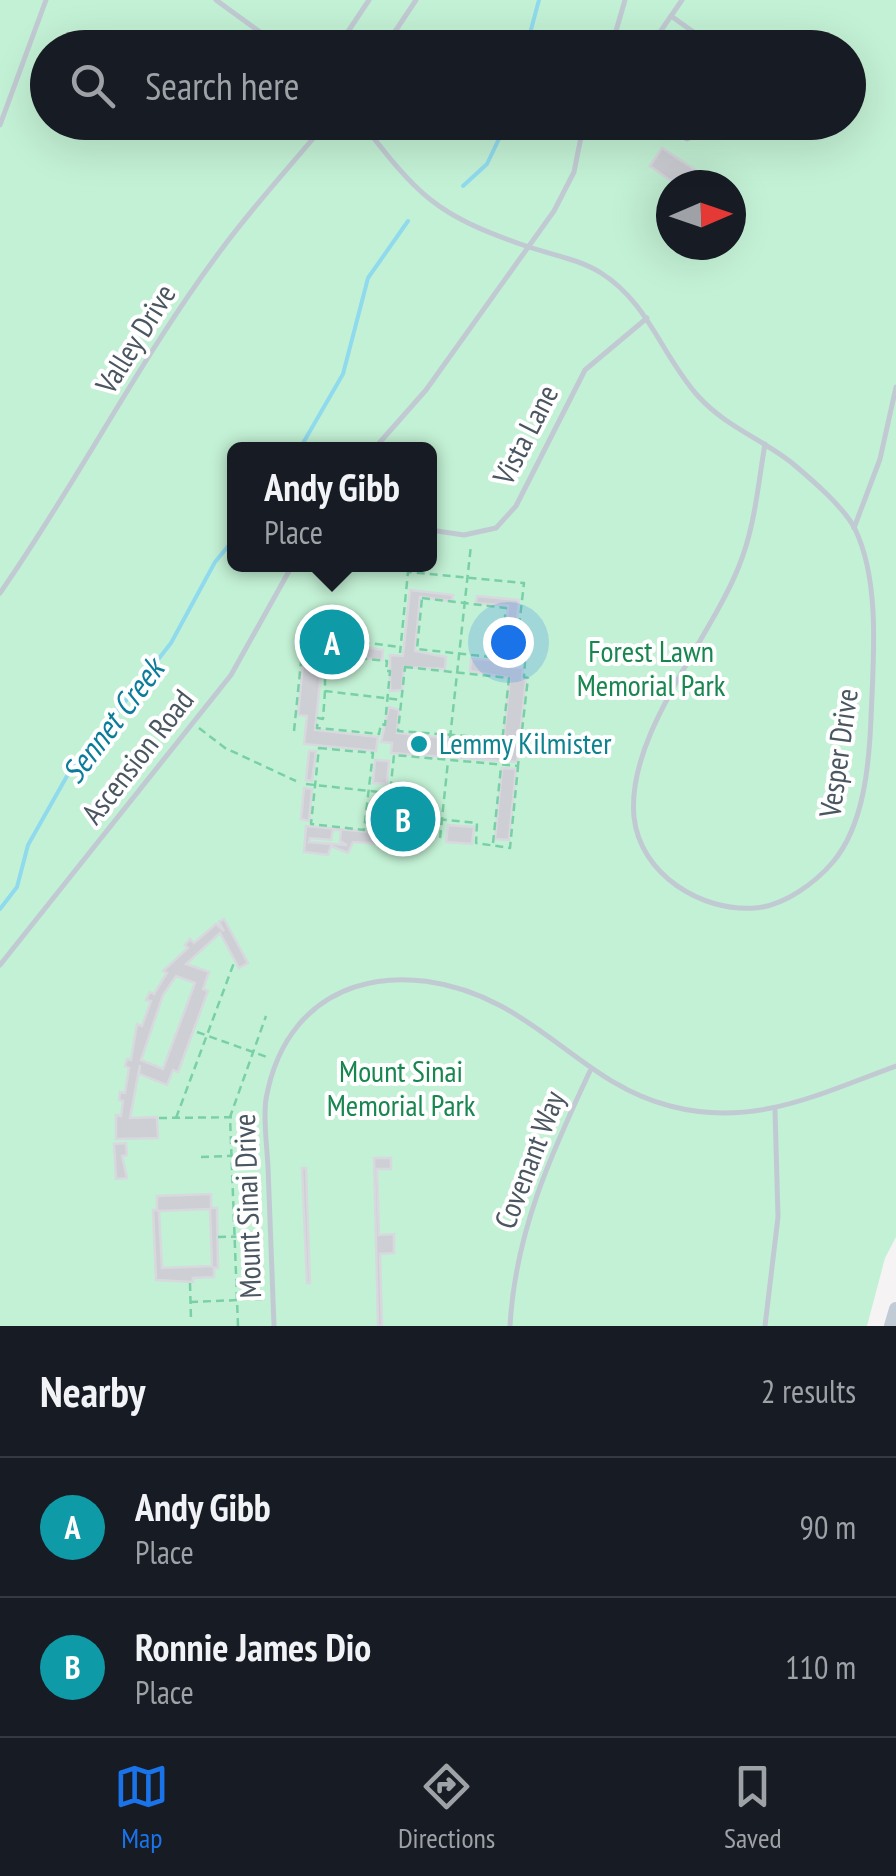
<!DOCTYPE html>
<html lang="en">
<head>
<meta charset="utf-8">
<style>
  :root { --surface:#171b24; --page:#20242c; --text:#f1f3f6; --muted:#9ea1a6; --line:#363941; --accent:#1a73e8 }
  body { margin:0; font-family:"PT Sans Narrow",sans-serif; background:var(--page); color:var(--text) }
  .compass { position:absolute; left:656px; top:170px; width:90px; height:90px; border-radius:50%; background:var(--surface); box-shadow:0 10px 40px #0002; rotate:88deg }
  .you { position:absolute; left:508px; top:642px; width:35px; height:35px; margin:-25px; border:8px solid #fff; border-radius:50%; background:#1a73e8; box-shadow:0 0 0 15px #1a73e833 }
  .badge { display:grid; place-items:center; width:65px; height:65px; border-radius:50%; background:var(--accent); color:#fff; font-size:32px; font-weight:700 }
  .pin { position:absolute; translate:-50% -50%; border:5px solid #fff; box-shadow:0 2px 10px #0006 }
  .popup { position:absolute; left:227px; top:442px; width:210px; height:130px; box-sizing:border-box; display:grid; place-content:center; border-radius:15px; background:var(--surface); filter:drop-shadow(0 2px 8px #0005); font-size:32px; white-space:nowrap; color:var(--muted) }
  .popup b { font-size:38px; color:var(--text) }
  .popup::after { content:''; position:absolute; left:50%; top:100%; margin-left:-20px; border:20px solid transparent; border-top-color:var(--surface) }
  .list { margin:0; padding:0; list-style:none }
  h2 { display:flex; justify-content:space-between; align-items:center; height:130px; margin:0; padding:0 40px; font-size:42px }
  h2 small { font-size:32px; font-weight:400; color:var(--muted) }
  .list li { display:grid; grid-template-columns:65px 1fr auto; gap:30px; align-items:center; box-sizing:border-box; height:140px; padding:0 40px; border-top:2px solid var(--line) }
  .list b { display:block; font-size:38px; white-space:nowrap }
  .list p { margin:0; font-size:32px; white-space:nowrap; color:var(--muted) }
  .list em { font-size:32px; font-style:normal; color:var(--muted) }
  .icon { flex:none; width:55px; height:55px; fill:none; stroke:currentColor; stroke-width:2; stroke-linecap:round; stroke-linejoin:round }
  .map { position:relative; flex:none; width:896px; height:1326px; overflow:hidden }
  .search { position:absolute; background:var(--surface); box-shadow:0 10px 40px #0002; left:30px; right:30px; top:30px; height:110px; display:flex; align-items:center; gap:25px; box-sizing:border-box; padding:0 35px; border-radius:55px; color:var(--muted); font-size:38px }
  .sheet { height:410px; background:var(--surface) }
  nav { display:flex; justify-content:space-around; align-items:center; box-sizing:border-box; height:140px; border-top:2px solid var(--line); background:var(--surface); font-size:28px; color:var(--muted) }
  nav a { display:grid; justify-items:center; gap:5px }
  nav .on { color:var(--accent) }
  .map>svg:first-child { display:block }
  .green { fill:#c3f1d5; fill-rule:evenodd }
  .lines { fill:none; stroke-linecap:round; stroke-linejoin:round }
  .stream { stroke:#90daee; stroke-width:4 }
  .building { fill:#cdcfd5; stroke:#d7d9de; stroke-width:2.5; fill-rule:evenodd }
  .path { stroke:#7ad0a6; stroke-width:2.5; stroke-dasharray:8 5; stroke-linecap:butt }
  .lane { stroke:#c1cad2; stroke-width:5 }
  .secondary { stroke:#c1cbd6; stroke-width:14 }
  .culture-dot { fill:#0f9aa8; stroke:#fff; stroke-width:4 }
  .labels { text-anchor:middle; stroke-width:8; stroke-linejoin:round; paint-order:stroke }
  .street-label { font-size:30px; fill:#4a5661; stroke:#fff }
  .park-label { font-size:30px; fill:#17864f; stroke:#fff }
  .culture-label { font-size:30px; fill:#0d838f; stroke:#fff; text-anchor:start }
  .water-label { font-size:32px; font-style:italic; fill:#0c7c9b; stroke:#fff }
</style>
</head>
<body>
<div class="map">
<svg width="896" height="1326" viewBox="0 0 896 1326">
  <rect width="100%" height="100%" fill="#f5f3f3"/>
  <path class="green" d="M 0,0 L 896,0 L 896,1237 L 885,1258 L 867,1326 L 0,1326 ZM 48,48 L 848,48 L 848,122 L 48,122 ZM 671,185 L 731,185 L 731,245 L 671,245 ZM 235,450 L 430,450 L 430,564 L 235,564 Z"/>
  <g class="lines">
    <g class="stream">
      <path d="M 526,48 L 539,0"/>
      <path d="M 463,186 L 487,164 L 507,122"/>
      <path d="M 299,450 L 343,374 L 368,278 L 408,221"/>
      <path d="M 0,909 L 17,887 L 28,845 L 67,776 L 171,643 L 215,562 L 235,538"/>
    </g>
  </g>
  <g class="building">
    <path d="M 662,148 L 715,183 L 714,185 L 677,185 L 650,166 Z"/>
    <path d="M 410,590 L 453,595 L 452,601 L 420,597 L 415,651 L 446,657 L 445,669 L 404,667 L 402,690 L 390,691 L 390,655 L 403,656 Z"/>
    <path d="M 477,596 L 519,600 L 512,667 L 523,668 L 522,679 L 526,680 L 517,762 L 391,753 L 392,743 L 381,742 L 389,707 L 399,710 L 397,733 L 503,744 L 510,678 L 470,671 L 471,659 L 502,660 L 508,606 L 476,603 Z"/>
    <path d="M 315,639 L 383,650 L 382,660 L 323,654 L 315,730 L 378,737 L 376,751 L 304,744 L 307,716 L 298,715 L 303,664 L 312,665 Z"/>
    <path d="M 309,751 L 316,751 L 312,781 L 306,780 Z"/>
    <path d="M 375,760 L 389,761 L 387,784 L 373,783 Z"/>
    <path d="M 502,768 L 516,769 L 509,840 L 495,839 Z"/>
    <path d="M 304,788 L 312,789 L 309,821 L 301,819 Z"/>
    <path d="M 371,800 L 385,802 L 380,844 L 353,842 L 348,853 L 331,846 L 328,855 L 304,852 L 306,826 L 368,832 ZM 333,830 L 341,830 L 340,841 L 347,845 L 309,842 L 310,838 L 331,840 Z"/>
    <path d="M 390,818 L 435,823 L 433,840 L 424,839 L 423,846 L 401,843 L 398,837 L 397,844 L 388,843 ZM 398,826 L 432,830 L 431,834 L 416,832 L 416,838 L 410,838 L 410,831 L 397,830 Z"/>
    <path d="M 448,825 L 474,827 L 472,844 L 446,842 Z"/>
    <path d="M 224,919 L 248,963 L 239,968 L 220,933 L 186,964 L 209,972 L 203,989 L 208,991 L 178,1072 L 173,1070 L 167,1085 L 139,1074 L 140,1065 L 130,1118 L 157,1117 L 158,1138 L 116,1139 L 116,1115 L 121,1116 L 123,1101 L 119,1100 L 120,1092 L 125,1093 L 129,1068 L 125,1066 L 127,1059 L 131,1060 L 137,1024 L 142,1026 L 151,1001 L 146,1000 L 150,992 L 154,994 L 167,973 L 163,971 L 188,948 L 185,945 L 190,939 L 194,943 L 216,924 L 224,931 L 219,922 ZM 176,976 L 195,983 L 163,1069 L 141,1060 L 163,995 Z"/>
    <path d="M 126,1143 L 127,1155 L 122,1156 L 127,1178 L 116,1179 L 114,1144 Z"/>
    <path d="M 374,1158 L 391,1158 L 391,1169 L 377,1169 L 379,1235 L 394,1234 L 394,1253 L 380,1254 L 382,1326 L 378,1326 Z"/>
    <path d="M 302,1168 L 306,1168 L 310,1283 L 307,1283 Z"/>
    <path d="M 211,1194 L 211,1208 L 217,1208 L 218,1268 L 214,1268 L 214,1277 L 193,1278 L 193,1282 L 156,1280 L 153,1210 L 157,1210 L 157,1196 ZM 210,1209 L 212,1266 L 162,1268 L 159,1211 Z"/>
  </g>
  <g class="lines">
    <g class="path">
      <path d="M 422,598 L 506,608 L 500,658 L 417,649 Z"/>
      <path d="M 405,667 L 509,678 L 502,743 L 479,740 L 480,737 L 398,731 Z"/>
      <path d="M 325,691 L 323,719 L 318,718 L 317,728 L 379,734 L 381,724 L 385,725 L 390,671 L 386,671 L 387,661 L 325,655 L 325,691 L 402,700"/>
      <path d="M 199,728 L 225,748 L 296,781"/>
      <path d="M 294,731 L 301,662 L 309,663 L 312,635 L 399,647"/>
      <path d="M 450,738 L 471,545"/>
      <path d="M 319,748 L 373,753 L 364,830 L 311,824 Z"/>
      <path d="M 306,784 L 388,793"/>
      <path d="M 387,814 L 477,823 L 476,843 L 510,848 L 518,767"/>
      <path d="M 440,838 L 448,761"/>
      <path d="M 385,841 L 394,755 L 518,766 L 528,678 L 524,677 L 525,662 L 515,661 L 524,583 L 408,572 L 400,653"/>
      <path d="M 493,843 L 501,767"/>
      <path d="M 197,1032 L 267,1057"/>
      <path d="M 159,1118 L 255,1117"/>
      <path d="M 176,1118 L 235,960"/>
      <path d="M 201,1157 L 256,1155"/>
      <path d="M 218,1237 L 259,1236"/>
      <path d="M 190,1283 L 191,1320"/>
      <path d="M 190,1302 L 262,1299"/>
      <path d="M 238,1326 L 230,1117 L 266,1016"/>
    </g>
    <g class="lane">
      <path d="M 216,0 L 282,48"/>
      <path d="M 671,16 L 716,48"/>
      <path d="M 337,48 L 369,0"/>
      <path d="M 384,48 L 416,0"/>
      <path d="M 611,48 L 625,0"/>
      <path d="M 649,48 L 682,0"/>
      <path d="M 361,122 C 418,195 434,214 523,245 C 548,254 579,259 601,273 C 648,302 662,356 698,396 C 725,426 760,438 792,463 C 811,479 844,507 855,529 C 881,583 873,662 871,719 C 869,765 864,825 833,862 C 815,883 784,906 755,908 C 701,912 640,874 634,817 C 626,735 710,640 739,566 C 755,527 758,484 765,444"/>
      <path d="M 656,122 L 687,139 L 701,133 L 708,122"/>
      <path d="M 0,125 L 46,0"/>
      <path d="M 373,450 L 426,390 L 554,211 L 574,172 L 584,122"/>
      <path d="M 854,528 L 880,459 L 896,387"/>
      <path d="M 430,530 L 464,535 L 496,528 L 516,506 L 585,370 L 647,318"/>
      <path d="M 0,593 C 79,480 141,356 224,246 C 256,203 293,163 327,122"/>
      <path d="M 0,965 L 231,675 L 293,564"/>
      <path d="M 274,1326 C 272,1273 270,1220 268,1167 C 267,1145 263,1120 266,1099 C 288,976 403,954 501,1006 C 561,1038 602,1089 670,1106 C 754,1128 819,1094 896,1066"/>
      <path d="M 510,1326 C 515,1233 551,1154 590,1071"/>
      <path d="M 765,1326 L 778,1217 L 775,1110"/>
    </g>
    <path class="secondary" d="M 891,1326 L 896,1309"/>
  </g>
  <circle class="culture-dot" cx="419" cy="744" r="10"/>
  <g class="labels">
    <g class="street-label">
      <text transform="translate(136 339) rotate(-58)" y="10">Valley Drive</text>
      <text transform="translate(526 435) rotate(-63)" y="10">Vista Lane</text>
      <text transform="translate(839 753) rotate(-82)" y="10">Vesper Drive</text>
      <text transform="translate(138 757) rotate(-52)" y="10">Ascension Road</text>
      <text transform="translate(530 1160) rotate(-69)" y="10">Covenant Way</text>
      <text transform="translate(248 1206) rotate(-92)" y="10">Mount Sinai Drive</text>
    </g>
    <g class="park-label">
      <text x="651" y="662">Forest Lawn<tspan x="651" dy="34">Memorial Park</tspan></text>
      <text x="401" y="1082">Mount Sinai<tspan x="401" dy="34">Memorial Park</tspan></text>
    </g>
    <g class="culture-label">
      <text x="439" y="754">Lemmy Kilmister</text>
    </g>
    <g class="water-label">
      <text transform="translate(113 721) rotate(-53)" y="11">Sennet Creek</text>
    </g>
  </g>
</svg>
<svg class="compass" viewBox="-18 -18 36 36"><path d="M0-13l5 13h-10z" fill="#e53935"/><path d="M0 13l5-13h-10z" fill="#9ea1a6"/></svg>
<div class="you"></div>
<div class="pin badge" style="left:332px;top:642px;background:#0f9aa8">A</div>
<div class="popup"><b>Andy Gibb</b>Place</div>
<div class="pin badge" style="left:403px;top:819px;background:#0f9aa8">B</div>
<div class="search"><svg class="icon" aria-label="search" viewBox="0 0 24 24"><circle cx="10" cy="10" r="6"/><path d="M15 15l6 6"/></svg>Search here</div>
</div>
<section class="sheet">
<h2>Nearby<small>2 results</small></h2>
<ul class="list">
<li><span class="badge" style="background:#0f9aa8">A</span><div><b>Andy Gibb</b><p>Place</p></div><em>90 m</em></li>
<li><span class="badge" style="background:#0f9aa8">B</span><div><b>Ronnie James Dio</b><p>Place</p></div><em>110 m</em></li>
</ul>
</section>
<nav>
<a class="on"><svg class="icon" aria-label="map" viewBox="0 0 24 24"><path d="M3 6l6-2 6 2 6-2v14l-6 2-6-2-6 2zM9 4v14M15 6v14"/></svg>Map</a>
<a><svg class="icon" aria-label="directions" viewBox="0 0 24 24"><path d="M12 3l9 9-9 9-9-9zM9 14v-3h6M13 9l2 2-2 2"/></svg>Directions</a>
<a><svg class="icon" aria-label="saved" viewBox="0 0 24 24"><path d="M7 4h10v16l-5-4-5 4z"/></svg>Saved</a>
</nav>
</body>
</html>
